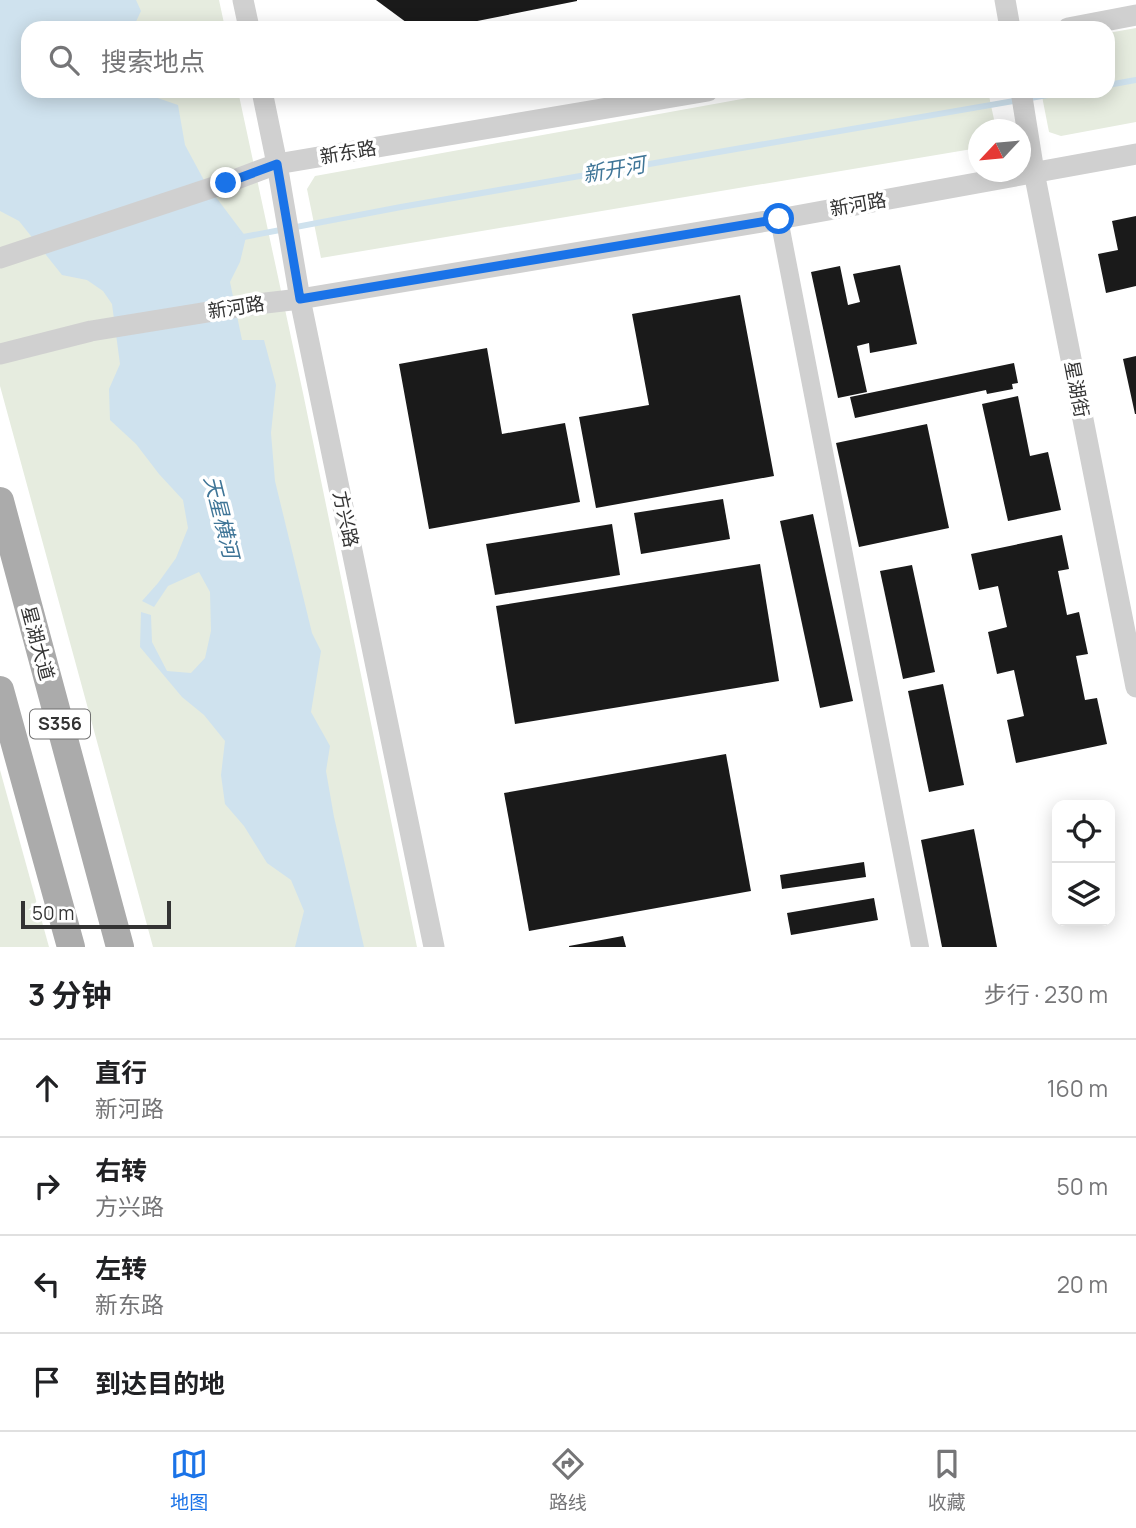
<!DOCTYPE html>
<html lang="zh">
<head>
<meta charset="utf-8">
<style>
  :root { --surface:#fff; --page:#f6f6f6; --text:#202124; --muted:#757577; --line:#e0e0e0; --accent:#1a73e8 }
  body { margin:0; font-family:Manrope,"Noto Sans SC",sans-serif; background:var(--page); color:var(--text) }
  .controls { position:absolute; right:21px; bottom:21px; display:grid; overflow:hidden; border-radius:14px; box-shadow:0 4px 18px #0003 }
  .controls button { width:63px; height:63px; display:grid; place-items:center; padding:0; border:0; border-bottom:2px solid var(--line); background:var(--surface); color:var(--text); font:35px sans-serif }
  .compass { position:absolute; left:968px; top:119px; width:63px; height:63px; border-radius:50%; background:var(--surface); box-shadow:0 4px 18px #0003; rotate:244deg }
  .scale { position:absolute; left:21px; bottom:18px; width:150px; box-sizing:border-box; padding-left:7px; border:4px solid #333; border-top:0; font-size:19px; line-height:24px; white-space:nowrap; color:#333; -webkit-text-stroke:5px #fff; paint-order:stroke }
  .stop { position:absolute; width:21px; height:21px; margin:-16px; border:5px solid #1a73e8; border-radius:50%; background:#fff }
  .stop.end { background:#1a73e8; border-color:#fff; box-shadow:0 2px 7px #0008 }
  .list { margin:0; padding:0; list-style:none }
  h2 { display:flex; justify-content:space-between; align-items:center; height:91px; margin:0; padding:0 28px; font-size:30px }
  h2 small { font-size:23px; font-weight:400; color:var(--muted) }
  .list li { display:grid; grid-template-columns:46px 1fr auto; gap:21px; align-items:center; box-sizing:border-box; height:98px; padding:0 28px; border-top:2px solid var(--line) }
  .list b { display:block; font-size:26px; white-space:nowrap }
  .list p { margin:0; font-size:23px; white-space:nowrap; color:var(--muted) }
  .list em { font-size:23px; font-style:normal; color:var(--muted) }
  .icon { flex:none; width:38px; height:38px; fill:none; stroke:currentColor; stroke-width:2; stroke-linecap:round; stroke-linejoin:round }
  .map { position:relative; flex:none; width:1136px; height:947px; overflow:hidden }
  .search { position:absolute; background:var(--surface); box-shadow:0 4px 18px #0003; left:21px; right:21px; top:21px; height:77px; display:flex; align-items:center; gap:18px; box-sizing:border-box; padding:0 24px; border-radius:21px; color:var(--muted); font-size:26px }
  .sheet { height:483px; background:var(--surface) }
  nav { display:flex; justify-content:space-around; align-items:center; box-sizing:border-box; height:98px; border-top:2px solid var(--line); background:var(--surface); font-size:19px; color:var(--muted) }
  nav a { display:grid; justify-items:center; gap:4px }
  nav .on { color:var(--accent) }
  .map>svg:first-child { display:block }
  .green { fill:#e6ecdf }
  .water { fill:#cfe2ee }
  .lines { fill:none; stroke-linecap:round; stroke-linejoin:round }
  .stream { stroke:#cfe2ee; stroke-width:6 }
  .building { fill:#1a1a1a }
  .minor { stroke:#d0d0d0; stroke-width:18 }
  .tertiary { stroke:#d0d0d0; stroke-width:21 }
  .primary { stroke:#ababab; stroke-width:28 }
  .route { stroke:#1a73e8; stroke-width:9 }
  .labels { text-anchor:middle; stroke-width:7; stroke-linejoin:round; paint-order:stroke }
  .shield { fill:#fff; stroke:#707070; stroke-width:2 }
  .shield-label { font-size:18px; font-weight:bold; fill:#333 }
  .street-label { font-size:19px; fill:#333; stroke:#fff }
  .water-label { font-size:21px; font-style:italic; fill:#3f7597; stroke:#fff }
</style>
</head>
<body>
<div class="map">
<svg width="1136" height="947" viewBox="0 0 1136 947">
  <rect width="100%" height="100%" fill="#fff"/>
  <g class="green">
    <path d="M 0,0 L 219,0 L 225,28 L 28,28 L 28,91 L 238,91 L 303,393 L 417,947 L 153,947 L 0,386 Z"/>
    <path d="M 1136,28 L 1136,122 L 1061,136 L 1049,132 L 1041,91 L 1108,91 L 1108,33 Z"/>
    <path d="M 786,91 L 988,91 L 996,129 L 978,130 L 978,148 L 321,258 L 307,189 L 315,176 Z"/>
    <path d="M 0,770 L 49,947 L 0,947 Z"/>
  </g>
  <path class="water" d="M 0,0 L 136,0 L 141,11 L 133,28 L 28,28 L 28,91 L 144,91 L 146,94 L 178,105 L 185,145 L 206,184 L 246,237 L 240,262 L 230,282 L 242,340 L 264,340 L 276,385 L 271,433 L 275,481 L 312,633 L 321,651 L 311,712 L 330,746 L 326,771 L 334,817 L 364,947 L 295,947 L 304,911 L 291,880 L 267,863 L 244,826 L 225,804 L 221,775 L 225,741 L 204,715 L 182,697 L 140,647 L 141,612 L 151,615 L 152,642 L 167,671 L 191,673 L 205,658 L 211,631 L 210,592 L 199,572 L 168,586 L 154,607 L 142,601 L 158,583 L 176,558 L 188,528 L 183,500 L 159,474 L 136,444 L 110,420 L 109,389 L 120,364 L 112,304 L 103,291 L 87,280 L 62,275 L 19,221 L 0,211 Z"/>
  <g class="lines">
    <g class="stream">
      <path d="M 1108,85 L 1136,80"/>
      <path d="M 238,238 L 401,207 L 1071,91"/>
    </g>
  </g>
  <g class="building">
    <path d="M 376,0 L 577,0 L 577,1 L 442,28 L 414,28 Z"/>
    <path d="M 1136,216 L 1136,286 L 1106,293 L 1098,254 L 1118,250 L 1112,221 Z"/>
    <path d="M 900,265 L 917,344 L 870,353 L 869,343 L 857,346 L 867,392 L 838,398 L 811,272 L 840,266 L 848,305 L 860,302 L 853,274 Z"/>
    <path d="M 740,295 L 774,476 L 596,508 L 579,417 L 649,405 L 632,314 Z"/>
    <path d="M 487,348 L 502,434 L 565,423 L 580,502 L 429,529 L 399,364 Z"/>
    <path d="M 1136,356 L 1136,414 L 1135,414 L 1123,359 Z"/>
    <path d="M 1014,363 L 1018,383 L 1012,384 L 1013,389 L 987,394 L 986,390 L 855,418 L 850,397 Z"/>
    <path d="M 1018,396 L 1030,456 L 1048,452 L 1061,510 L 1008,521 L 982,404 Z"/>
    <path d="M 927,424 L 949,528 L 859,547 L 836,443 Z"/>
    <path d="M 723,499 L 730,539 L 641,554 L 634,513 Z"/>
    <path d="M 813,514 L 853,701 L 820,708 L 780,521 Z"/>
    <path d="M 612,524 L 620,575 L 495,595 L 486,544 Z"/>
    <path d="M 1062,535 L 1069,569 L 1058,571 L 1067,615 L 1079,612 L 1088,654 L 1076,656 L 1085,700 L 1097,698 L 1107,744 L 1016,763 L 1007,720 L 1024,716 L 1014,670 L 997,674 L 988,632 L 1007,627 L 998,586 L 979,590 L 971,554 Z"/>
    <path d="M 760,564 L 779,681 L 515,724 L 496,606 Z"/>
    <path d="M 912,565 L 935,672 L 903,679 L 880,571 Z"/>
    <path d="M 943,684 L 964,785 L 929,792 L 908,691 Z"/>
    <path d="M 726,754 L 751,891 L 529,931 L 504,793 Z"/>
    <path d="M 974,829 L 997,947 L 942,947 L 921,840 Z"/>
    <path d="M 864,862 L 866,877 L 782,889 L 780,875 Z"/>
    <path d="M 874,898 L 878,920 L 791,935 L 787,913 Z"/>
    <path d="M 623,936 L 626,947 L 569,947 L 569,946 Z"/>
  </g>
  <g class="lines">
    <path class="minor" d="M 779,219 L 920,947"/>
    <g class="tertiary">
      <path d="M 243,0 L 249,28"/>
      <path d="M 1005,0 L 1010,28"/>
      <path d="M 1068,28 L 1136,15"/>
      <path d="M 262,91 L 277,164 L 300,299 L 434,947"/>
      <path d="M 1021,91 L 1034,172 L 1136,687"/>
      <path d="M 0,258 L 226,183 L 277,164 L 708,91"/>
      <path d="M 0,354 L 91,331 L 257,304 L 300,299 L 779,219 L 1136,154"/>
    </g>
    <g class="primary">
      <path d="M 0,501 L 120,947"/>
      <path d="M 0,690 L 71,947"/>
    </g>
  </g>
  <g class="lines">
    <path class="route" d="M 226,183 L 277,164 L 300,299 L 779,219"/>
  </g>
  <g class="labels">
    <rect class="shield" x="30" y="709.5" width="60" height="29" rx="5"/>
    <g class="shield-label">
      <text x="60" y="730">S356</text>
    </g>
    <g class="street-label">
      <text transform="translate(348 152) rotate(-10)" y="7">新东路</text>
      <text transform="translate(858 204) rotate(-10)" y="7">新河路</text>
      <text transform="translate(236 307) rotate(-9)" y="7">新河路</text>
      <text transform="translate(1077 389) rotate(79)" y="7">星湖街</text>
      <text transform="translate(346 519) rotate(78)" y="7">方兴路</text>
      <text transform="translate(38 643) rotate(75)" y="7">星湖大道</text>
    </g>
    <g class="water-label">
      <text transform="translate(614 170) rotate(-10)" y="7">新开河</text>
      <text transform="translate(221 517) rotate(76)" y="7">天星横河</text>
    </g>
  </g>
</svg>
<div class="controls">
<button><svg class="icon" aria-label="locate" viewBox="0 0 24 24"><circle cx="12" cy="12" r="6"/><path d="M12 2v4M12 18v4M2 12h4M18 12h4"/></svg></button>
<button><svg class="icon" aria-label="layers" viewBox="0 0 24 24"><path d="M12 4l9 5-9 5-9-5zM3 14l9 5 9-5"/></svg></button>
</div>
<svg class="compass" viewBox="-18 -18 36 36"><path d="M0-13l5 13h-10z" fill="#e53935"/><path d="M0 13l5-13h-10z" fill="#757577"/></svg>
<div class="scale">50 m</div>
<div class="stop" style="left:779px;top:219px"></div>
<div class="stop end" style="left:226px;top:183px"></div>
<div class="search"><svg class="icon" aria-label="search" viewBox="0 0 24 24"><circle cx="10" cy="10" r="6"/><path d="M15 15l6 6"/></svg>搜索地点</div>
</div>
<section class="sheet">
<h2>3 分钟<small>步行 · 230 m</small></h2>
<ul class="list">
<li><svg class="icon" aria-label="ahead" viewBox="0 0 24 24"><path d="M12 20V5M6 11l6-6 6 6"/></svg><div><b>直行</b><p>新河路</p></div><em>160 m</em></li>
<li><svg class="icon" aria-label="right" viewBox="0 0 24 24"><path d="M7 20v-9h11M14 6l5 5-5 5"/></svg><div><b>右转</b><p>方兴路</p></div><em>50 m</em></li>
<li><svg class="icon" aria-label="left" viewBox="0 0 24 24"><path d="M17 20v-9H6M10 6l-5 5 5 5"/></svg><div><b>左转</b><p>新东路</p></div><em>20 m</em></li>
<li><svg class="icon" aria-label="arrive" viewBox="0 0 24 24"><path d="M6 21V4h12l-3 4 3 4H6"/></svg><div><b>到达目的地</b></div></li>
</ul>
</section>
<nav>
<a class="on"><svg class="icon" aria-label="map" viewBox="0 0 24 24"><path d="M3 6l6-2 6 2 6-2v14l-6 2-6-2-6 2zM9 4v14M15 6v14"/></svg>地图</a>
<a><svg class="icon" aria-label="directions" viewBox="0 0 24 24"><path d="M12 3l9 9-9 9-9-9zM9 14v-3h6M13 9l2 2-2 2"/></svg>路线</a>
<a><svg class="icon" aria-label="saved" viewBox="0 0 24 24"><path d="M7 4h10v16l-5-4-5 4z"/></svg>收藏</a>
</nav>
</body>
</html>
